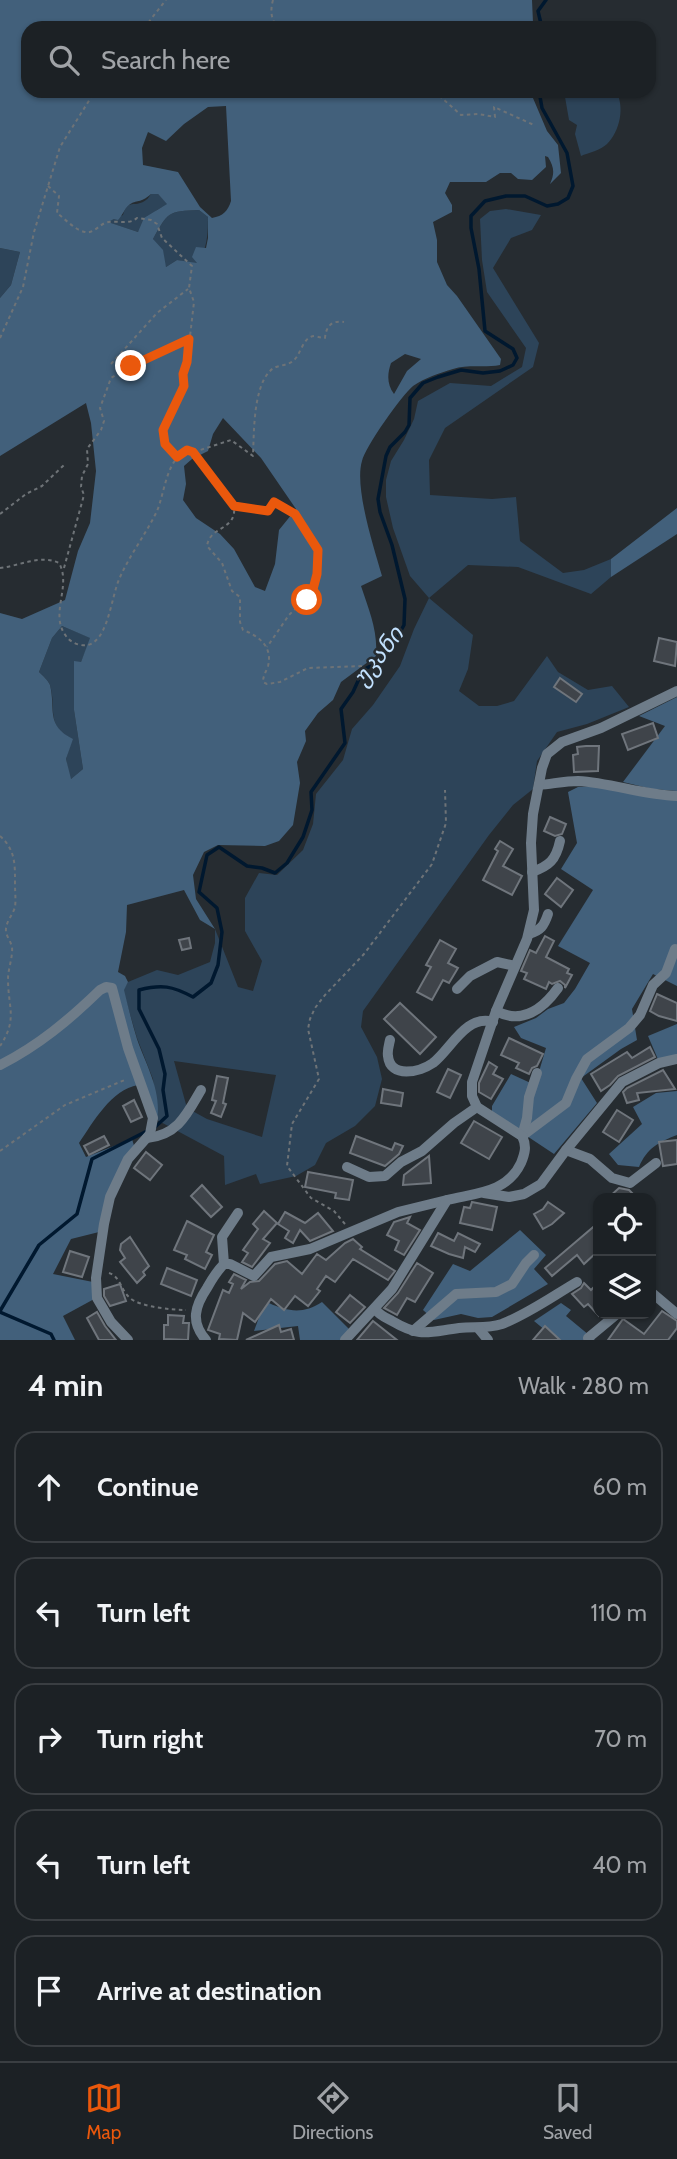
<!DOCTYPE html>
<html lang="en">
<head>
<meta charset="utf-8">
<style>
  :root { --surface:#1c2125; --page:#292e32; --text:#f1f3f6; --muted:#a0a3a7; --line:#3a3e42; --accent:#ea580c }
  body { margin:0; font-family:Cabin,"Noto Sans Georgian",sans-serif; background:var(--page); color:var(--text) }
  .controls { position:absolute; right:21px; bottom:21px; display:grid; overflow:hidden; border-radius:14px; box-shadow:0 2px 5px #0004 }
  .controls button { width:63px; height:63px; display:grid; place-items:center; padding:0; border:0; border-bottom:2px solid var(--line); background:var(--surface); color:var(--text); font:35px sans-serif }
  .stop { position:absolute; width:21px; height:21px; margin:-16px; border:5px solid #ea580c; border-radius:50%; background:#fff }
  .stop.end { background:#ea580c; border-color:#fff; box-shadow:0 2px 7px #0008 }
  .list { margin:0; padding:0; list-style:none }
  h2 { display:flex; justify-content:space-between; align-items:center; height:91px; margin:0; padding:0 28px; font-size:30px }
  h2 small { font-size:23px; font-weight:400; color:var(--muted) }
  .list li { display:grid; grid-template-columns:46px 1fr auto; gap:21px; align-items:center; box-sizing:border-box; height:112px; margin:0 14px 14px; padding:0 14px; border:2px solid var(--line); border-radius:21px }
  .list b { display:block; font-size:26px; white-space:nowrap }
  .list em { font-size:23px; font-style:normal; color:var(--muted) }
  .icon { flex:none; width:38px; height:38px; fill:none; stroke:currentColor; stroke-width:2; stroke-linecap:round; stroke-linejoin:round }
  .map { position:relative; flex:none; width:677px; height:1340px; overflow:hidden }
  .search { position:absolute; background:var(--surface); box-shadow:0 2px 5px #0004; left:21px; right:21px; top:21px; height:77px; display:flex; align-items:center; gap:18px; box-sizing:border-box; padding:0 24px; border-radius:21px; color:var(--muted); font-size:26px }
  .sheet { height:721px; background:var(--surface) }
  nav { display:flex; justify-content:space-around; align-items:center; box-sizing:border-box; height:98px; border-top:2px solid var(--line); background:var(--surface); font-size:19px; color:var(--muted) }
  nav a { display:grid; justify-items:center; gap:4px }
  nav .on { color:var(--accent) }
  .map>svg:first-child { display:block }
  .green { fill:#2d4459; fill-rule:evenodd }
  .forest { fill:#42607b; fill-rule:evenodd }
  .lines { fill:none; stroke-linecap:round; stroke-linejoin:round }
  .stream { stroke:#00182f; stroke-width:3.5 }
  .building { fill:#3f444a; stroke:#6f757c; stroke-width:2 }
  .path { stroke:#6e7377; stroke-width:2; stroke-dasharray:3.5 3.5; stroke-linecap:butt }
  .minor { stroke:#6e7c89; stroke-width:10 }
  .route { stroke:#ea580c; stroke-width:9 }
  .labels { text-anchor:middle; stroke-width:5; stroke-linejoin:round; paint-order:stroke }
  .water-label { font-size:23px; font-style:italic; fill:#c2e1fe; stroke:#262c31 }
</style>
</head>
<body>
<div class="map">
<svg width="677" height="1340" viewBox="0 0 677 1340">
  <rect width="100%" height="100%" fill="#262c31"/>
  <g class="green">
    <path d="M 561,91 L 616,91 C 625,107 620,131 607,144 C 601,150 588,153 581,156 L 575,134 L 577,125 L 569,120 L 565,97 Z"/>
    <path d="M 151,194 L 158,194 L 168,204 L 157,210 L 138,232 L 107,222 L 123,215 C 128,199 132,207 143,202 C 147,200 149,197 151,194 Z"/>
    <path d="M 506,209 L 541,215 L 532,230 L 511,238 L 493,268 L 539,343 L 533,367 L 445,428 L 429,460 L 430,495 L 492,499 L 516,497 L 520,541 L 563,573 L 584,570 L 611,559 L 611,577 L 591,594 L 518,567 L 468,565 L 429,598 L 473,635 L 468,669 L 459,691 L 479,706 L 497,706 L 514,701 L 547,656 L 558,672 L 588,690 L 612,686 L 629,707 L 587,724 L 557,732 L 537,761 L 533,789 L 513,805 L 489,835 L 363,1011 L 361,1027 L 377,1057 L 382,1079 L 375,1106 L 355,1126 L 326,1143 L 315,1165 L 296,1176 L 260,1184 L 256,1174 L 225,1185 L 224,1156 L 157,1120 L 153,1079 L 137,1038 L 123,990 L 128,982 L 157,970 L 178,975 L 210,962 L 215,943 L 215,929 L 238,987 L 253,991 L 262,961 L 245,931 L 245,898 L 259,873 L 277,875 L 303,850 L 313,824 L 316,794 L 343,760 L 352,729 L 373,705 L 400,666 L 414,629 L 429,598 L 410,576 L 393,528 L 386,497 L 386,480 L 391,461 L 404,440 L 414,419 L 418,401 L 450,383 L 491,386 L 522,367 L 526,348 L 487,292 L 482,260 L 480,219 L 490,211 ZM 174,1061 L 276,1075 L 262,1137 L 207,1119 L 187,1108 Z"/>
    <path d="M 199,210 L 208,217 C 208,236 207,247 198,264 L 177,260 L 166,267 L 153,239 C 168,212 168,211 199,210 Z"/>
    <path d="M 0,248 L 20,252 L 11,285 L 0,298 Z"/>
    <path d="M 62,626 L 91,638 L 81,662 L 74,662 L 74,710 L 83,769 L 70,780 L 66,759 L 72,739 C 45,725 57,709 50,685 C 48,680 43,676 39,672 L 52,638 Z"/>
  </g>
  <g class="forest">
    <path d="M 0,0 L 532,0 L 533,23 L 531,28 L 28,28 L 28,91 L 530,91 L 547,131 L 558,145 L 561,173 L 550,184 C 555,173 554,167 548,157 L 545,156 L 546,167 L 532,180 L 518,179 L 511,173 L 500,173 L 486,182 L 450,182 L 445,193 L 452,205 L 452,212 L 433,222 L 437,240 L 437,262 L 447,285 L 457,296 L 501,359 L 500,365 C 485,368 467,364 453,369 C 440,373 424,378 413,386 C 402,395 365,447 362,461 C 354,487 374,548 382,576 L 361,586 C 369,610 378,631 376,656 L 341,682 L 333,700 L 318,713 L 305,731 L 306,741 L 297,762 L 300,783 L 293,825 L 279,841 L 265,846 L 218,845 L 204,852 L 193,875 L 196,899 L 215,929 L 200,920 L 184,890 L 127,905 L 126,932 L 118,972 L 125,976 L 128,982 L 124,990 C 128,1006 132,1023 137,1039 C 146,1065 162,1091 157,1120 L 138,1085 C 111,1090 94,1121 79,1143 L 86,1157 L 132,1139 L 135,1149 L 99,1232 L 71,1239 L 53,1274 L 93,1282 L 96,1298 L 63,1316 L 75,1340 L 0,1340 L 0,613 L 22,619 L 65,600 L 78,551 L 90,523 L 96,471 L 91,423 L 86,403 L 0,456 L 0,298 L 11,285 L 20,252 L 0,248 ZM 226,106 L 231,201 C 228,211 223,216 212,218 L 200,207 L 178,172 L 143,165 L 142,148 L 148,132 L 166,141 L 184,124 L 208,107 ZM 151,194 L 158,194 L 167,204 L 144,218 L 138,232 L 108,222 L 114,219 L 118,220 C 123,215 124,209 129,205 C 137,199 140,204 151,194 ZM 199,210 L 208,217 L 208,238 L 206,248 L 196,247 L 192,257 L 197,263 L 177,260 L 166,267 L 163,250 L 153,239 C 168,212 168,211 199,210 ZM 405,354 L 421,359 L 407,371 L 394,394 C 387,384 387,375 391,363 ZM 223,418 L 261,458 L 296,509 L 279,530 L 275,564 L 265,591 L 255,587 L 234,549 L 220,534 L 196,518 L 183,500 L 186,484 L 184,466 L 192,459 L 208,451 L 213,434 ZM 62,626 L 90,638 L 81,662 L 74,661 L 74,710 L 83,769 L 71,779 L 66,759 L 73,739 C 45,725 56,709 50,685 C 48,680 43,676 39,672 L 52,638 Z"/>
    <path d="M 677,508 L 677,534 L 611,577 L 611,559 Z"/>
    <path d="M 677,697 L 677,791 L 652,789 L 623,782 L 665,726 L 639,716 Z"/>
    <path d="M 595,786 L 677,799 L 677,986 L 653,974 L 632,1009 L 637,1040 L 621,1049 L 581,1078 L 597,1103 L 554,1154 L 492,1113 L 492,1106 L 511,1074 L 535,1085 L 546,1048 L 521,1038 L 514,1027 L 536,1018 L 548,1009 L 564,1003 L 575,989 L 590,963 L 558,946 L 593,890 L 561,869 L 577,843 L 568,792 L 578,787 Z"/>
    <path d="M 677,1024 L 677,1055 L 660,1064 L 648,1036 Z"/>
    <path d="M 677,1091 L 677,1135 C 659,1142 647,1148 639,1167 L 618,1165 L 609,1154 L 642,1124 L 633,1107 L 656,1093 Z"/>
    <path d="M 520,1230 L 546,1255 L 534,1269 L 548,1284 L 492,1317 L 478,1318 L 461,1314 L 434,1320 L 423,1310 L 453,1264 L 470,1271 Z"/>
    <path d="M 322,1302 L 350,1330 L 342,1340 L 300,1340 L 298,1326 L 254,1331 L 261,1312 L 269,1303 C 288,1312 304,1314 322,1302 Z"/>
    <path d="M 561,1303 L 571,1310 L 566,1316 L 595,1340 L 557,1340 L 534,1321 Z"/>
  </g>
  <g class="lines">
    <g class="stream">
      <path d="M 542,28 L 538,11 L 546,0"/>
      <path d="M 154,1128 L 167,1116 L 163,1090 L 165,1074 L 159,1049 L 139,1009 L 139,990 C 162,984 172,986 193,997 L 211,983 L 218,965 L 222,932 L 217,908 L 199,892 L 207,855 L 219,847 L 247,866 L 262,868 L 275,873 L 287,863 L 303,837 L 312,810 L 311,792 L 345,743 L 341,709 L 353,692 L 363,670 L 378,662 L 393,645 L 404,625 L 405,599 L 392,545 L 380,512 L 378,499 L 386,456 L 390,447 L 405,432 L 409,425 L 410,398 L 423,383 L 438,377 L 461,370 L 483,373 L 500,371 L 513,365 L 517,358 L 513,349 L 485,331 L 479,269 L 471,228 L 471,216 L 485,201 L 506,196 L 525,196 L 547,206 L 558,204 L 568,198 L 573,186 L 567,153 L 542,108 L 539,91"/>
      <path d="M 0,1311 L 39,1245 L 77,1214 L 92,1159 L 147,1131"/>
      <path d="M 0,1312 L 51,1334 L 54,1340"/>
    </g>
  </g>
  <g class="building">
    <path d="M 659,638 L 677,642 L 675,666 L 654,661 Z"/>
    <path d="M 560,678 L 582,694 L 576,702 L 554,687 Z"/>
    <path d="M 653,723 L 658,738 L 628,750 L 622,734 Z"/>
    <path d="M 586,746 L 599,746 L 598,771 L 574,772 L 573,755 L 578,754 L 577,747 Z"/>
    <path d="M 550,817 L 566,824 L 562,834 L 555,836 L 544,831 Z"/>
    <path d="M 500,841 L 513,849 L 503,866 L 522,876 L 512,895 L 483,880 L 498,851 L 495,849 Z"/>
    <path d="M 557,878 L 573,890 L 561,907 L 545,894 Z"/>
    <path d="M 545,936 L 554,941 L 546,957 L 569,969 L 567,973 L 572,975 L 565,988 L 565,985 L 560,981 L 552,984 L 549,982 L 546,989 L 524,979 L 527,973 L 521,971 L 530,950 L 536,953 Z"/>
    <path d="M 189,938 L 191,948 L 182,950 L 179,940 Z"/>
    <path d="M 440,940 L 456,949 L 448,963 L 458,968 L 449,983 L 443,980 L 432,1000 L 417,992 L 431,967 L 426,965 Z"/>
    <path d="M 657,994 L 677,1003 L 677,1021 L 659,1016 L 650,1011 Z"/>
    <path d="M 400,1003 L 436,1037 L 420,1054 L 384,1019 Z"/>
    <path d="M 509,1038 L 543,1054 L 537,1066 L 532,1068 L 529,1074 L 516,1068 L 519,1063 L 501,1055 Z"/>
    <path d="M 650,1047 L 655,1057 L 618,1076 L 610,1085 L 601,1091 L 591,1074 L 627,1052 L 632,1058 Z"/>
    <path d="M 489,1062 L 497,1067 L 493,1074 L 503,1079 L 491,1099 L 479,1092 L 479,1083 Z"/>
    <path d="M 448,1069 L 461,1075 L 450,1098 L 437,1092 Z"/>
    <path d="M 663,1070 L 675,1089 L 637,1093 L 639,1100 L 627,1103 L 623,1092 L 627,1088 Z"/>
    <path d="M 217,1076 L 228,1078 L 223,1103 L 226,1104 L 221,1117 L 211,1113 L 216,1101 L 212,1100 Z"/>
    <path d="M 383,1089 L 403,1093 L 401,1106 L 381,1103 Z"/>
    <path d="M 134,1100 L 142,1117 L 131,1122 L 123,1106 Z"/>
    <path d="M 617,1110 L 633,1120 L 619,1142 L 603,1132 Z"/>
    <path d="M 474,1121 L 502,1137 L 489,1159 L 461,1143 Z"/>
    <path d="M 104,1136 L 109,1145 L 89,1155 L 84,1146 Z"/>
    <path d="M 356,1136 L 392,1150 L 395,1143 L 403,1146 L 399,1154 L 385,1166 L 350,1153 Z"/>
    <path d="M 677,1140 L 677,1164 L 663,1166 L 659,1142 Z"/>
    <path d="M 146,1152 L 162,1165 L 150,1180 L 134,1168 Z"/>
    <path d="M 429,1156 L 431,1183 L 403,1185 L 404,1175 Z"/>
    <path d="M 308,1172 L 353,1180 L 349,1200 L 335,1198 L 336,1193 L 305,1187 Z"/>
    <path d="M 202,1185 L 222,1207 L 211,1217 L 191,1196 Z"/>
    <path d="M 619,1188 L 629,1190 L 637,1198 L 608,1198 Z"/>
    <path d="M 472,1202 L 497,1207 L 492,1230 L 460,1223 L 464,1207 L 470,1208 Z"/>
    <path d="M 548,1202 L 564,1213 L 552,1224 L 543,1229 L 534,1214 L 543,1209 Z"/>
    <path d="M 264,1211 L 277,1223 L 263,1239 L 270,1243 L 252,1267 L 242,1262 L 248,1253 L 243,1250 L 258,1229 L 253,1224 Z"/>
    <path d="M 285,1212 L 305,1223 L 318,1213 L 333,1231 L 310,1241 L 300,1230 L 293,1243 L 285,1238 L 289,1231 L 278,1224 Z"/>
    <path d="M 410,1217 L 407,1223 L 420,1230 L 404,1255 L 395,1250 L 399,1241 L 387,1235 L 394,1222 Z"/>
    <path d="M 187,1221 L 214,1235 L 206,1252 L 212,1255 L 205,1269 L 185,1259 L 187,1255 L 174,1250 Z"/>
    <path d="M 598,1223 L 598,1251 L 584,1264 L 577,1255 L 552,1276 L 545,1268 Z"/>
    <path d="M 438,1233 L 454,1241 L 458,1233 L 480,1244 L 475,1252 L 465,1247 L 463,1258 L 449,1254 L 431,1246 Z"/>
    <path d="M 130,1237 L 149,1266 L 143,1272 L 145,1275 L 137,1283 L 120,1262 L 125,1258 L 120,1250 L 121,1244 Z"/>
    <path d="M 353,1239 L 362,1247 L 360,1249 L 395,1271 L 388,1280 L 353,1259 L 335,1282 L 326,1276 L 317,1289 L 320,1291 L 308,1306 L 295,1296 L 284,1310 L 271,1299 L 255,1322 L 243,1313 L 237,1340 L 219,1339 L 220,1334 L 208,1330 L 223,1290 L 229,1293 L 233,1284 L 229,1282 L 234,1274 L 246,1280 L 241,1289 L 250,1282 L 259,1281 L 275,1264 L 287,1261 L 302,1274 L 317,1254 L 326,1260 L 345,1243 Z"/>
    <path d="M 70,1251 L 89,1257 L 82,1277 L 63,1272 Z"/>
    <path d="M 417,1263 L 433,1273 L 415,1302 L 407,1298 L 397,1315 L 384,1308 L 398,1293 Z"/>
    <path d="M 167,1268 L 197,1280 L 191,1296 L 161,1284 Z"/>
    <path d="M 584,1283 L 591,1290 L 598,1283 L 598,1315 L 588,1304 L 584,1307 L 572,1294 L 581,1288 Z"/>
    <path d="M 120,1284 L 126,1301 L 110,1306 L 104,1296 L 104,1289 Z"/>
    <path d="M 350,1295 L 365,1307 L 350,1323 L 336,1312 Z"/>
    <path d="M 662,1311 L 677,1321 L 677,1328 L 668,1340 L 608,1340 L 623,1319 L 644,1334 Z"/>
    <path d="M 97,1312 L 105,1326 L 116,1340 L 99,1340 L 87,1318 Z"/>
    <path d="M 168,1315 L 184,1316 L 183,1323 L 189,1323 L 188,1340 L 164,1339 L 164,1325 L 168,1325 Z"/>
    <path d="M 373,1321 L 397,1340 L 357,1340 Z"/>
    <path d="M 279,1325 L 281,1332 L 291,1329 L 294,1340 L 246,1340 Z"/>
    <path d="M 545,1326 L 560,1340 L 533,1340 Z"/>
  </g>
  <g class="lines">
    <g class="path">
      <path d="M 273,0 C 270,11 271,20 278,28"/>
      <path d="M 144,28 L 166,0"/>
      <path d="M 434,91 L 461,115 L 478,114 L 495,117 L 494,107 L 534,125"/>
      <path d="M 48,186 L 59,196 L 57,213 C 65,219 75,230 85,232 C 93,234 98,226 105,223 C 116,219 128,226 137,218 L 151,220 L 157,224 L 162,238 L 192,266 L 189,288 L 194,302 L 187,362 L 183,374 L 184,386 L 163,431 L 165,444 L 176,456"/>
      <path d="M 0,338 L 23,287 L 34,232 L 60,147 L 95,91"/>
      <path d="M 111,364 L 157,313 L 188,289"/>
      <path d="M 194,452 L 231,440 L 253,456 C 254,434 253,388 270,371 C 276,364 287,367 294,360 C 301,354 303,336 315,336 C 319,337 322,338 325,338 C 326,326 332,320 344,322"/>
      <path d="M 236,506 L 268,511 L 274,502 L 295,514 L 318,550 L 319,562 L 312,593 L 289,615 L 267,647"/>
      <path d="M 0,514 L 26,494 L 42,486 L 64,465"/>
      <path d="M 0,568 C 19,566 41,554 59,563 C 72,586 49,614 66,636 C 71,644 86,649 94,642 C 108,632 112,598 118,582 C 128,557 145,536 157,511 C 165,492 166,460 187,450 L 193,452 L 234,506 C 237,531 210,525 207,546 L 222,563 L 232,591 L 240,597 L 240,622 L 243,630 C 259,636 273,647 268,666 C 266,672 263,676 263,682 L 267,684 L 280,682 L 308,668 L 365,666"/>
      <path d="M 64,568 L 84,495 L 81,487 L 82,476 L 88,464 L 87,449 L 101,430 L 104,421 L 100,408 L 111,378 L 131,366 L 188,340"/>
      <path d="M 0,836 C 16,850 15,866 15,885 C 15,892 16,900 15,907 C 13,915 5,922 6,932 C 7,937 11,942 12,947 C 13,957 8,969 8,979 C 8,1008 18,1019 0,1046"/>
      <path d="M 0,1151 L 65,1105 L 127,1079"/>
      <path d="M 345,1224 L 334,1211 L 311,1198 L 287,1166 L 292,1124 L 319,1079 L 308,1029 L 310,1019 L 315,1008 L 325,995 L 364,954 L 432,864 L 446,823 L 445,790"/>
      <path d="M 109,1273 C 121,1277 121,1291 130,1298 C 140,1307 173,1310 186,1310"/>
    </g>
    <g class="minor">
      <path d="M 539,785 C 552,784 565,781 578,781 C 612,783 643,795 677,796"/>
      <path d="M 532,872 C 549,866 556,860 560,841"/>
      <path d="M 529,934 C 541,930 544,926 548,914"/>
      <path d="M 457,989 L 470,976 L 497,962 L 515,966"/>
      <path d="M 496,1011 C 522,1025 543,1009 558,988"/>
      <path d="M 390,1040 C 389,1045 387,1051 388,1056 C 390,1079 420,1072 433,1063 C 451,1049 466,1014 493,1022"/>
      <path d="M 0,1065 C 38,1046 69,1020 100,990 L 106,987 L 112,988 L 128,1048 L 153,1118 L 150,1134 L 128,1159 L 110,1197 L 104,1224 L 96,1278 L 97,1298 L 111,1322 L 128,1340"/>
      <path d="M 522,1136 L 566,1103 L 576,1079 L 587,1059 L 629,1028 L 640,1015 L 653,985 L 666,973 L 675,949"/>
      <path d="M 522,1136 L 527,1118 L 529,1097 L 537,1073"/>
      <path d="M 147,1138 C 178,1135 187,1114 201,1090"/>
      <path d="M 566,1150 L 590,1159 L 612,1178 L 630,1183 L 656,1163"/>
      <path d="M 347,1167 L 369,1177 L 385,1176 L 401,1162 L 422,1151 L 454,1123 L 477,1107"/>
      <path d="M 484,1193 L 509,1197 L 524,1194 L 541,1184 L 566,1150 L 622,1082 L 659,1063 L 677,1059"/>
      <path d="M 224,1264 L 222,1237 L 238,1213"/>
      <path d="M 651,1292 L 677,1314"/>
      <path d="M 375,1309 C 379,1315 386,1318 392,1321 C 421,1338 428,1332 459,1328 C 474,1326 486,1329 502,1324 C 528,1314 553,1296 577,1282"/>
      <path d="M 479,1329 L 488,1340"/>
      <path d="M 413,1331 L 456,1294 L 496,1292 L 512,1284 L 526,1263 L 534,1255"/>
      <path d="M 588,1338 L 617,1314"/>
      <path d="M 206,1340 C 190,1322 195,1306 207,1288 C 212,1279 217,1271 224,1264 L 230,1264 L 254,1276 L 271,1257 L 310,1249 L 398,1212 L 447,1200"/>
      <path d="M 345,1340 L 392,1289 L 447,1200 C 475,1193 507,1193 521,1163 C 525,1153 527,1146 522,1136 L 477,1107 L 472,1096 L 472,1082 L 496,1011 L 527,939 L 534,910 L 531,843 L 533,814 L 542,768 L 547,754 L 562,742 L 601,728 L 677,691"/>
    </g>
  </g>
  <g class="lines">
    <path class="route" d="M 131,366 L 189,339 L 187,362 L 183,374 L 184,386 L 163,430 L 165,444 L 177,457 L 187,450 L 193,452 L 234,506 L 268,511 L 274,502 L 295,514 L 318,550 L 317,574 L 312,593 L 307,600"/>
  </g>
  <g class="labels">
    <g class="water-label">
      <text transform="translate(378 656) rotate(-53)" y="8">უკანი</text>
    </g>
  </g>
</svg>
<div class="controls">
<button><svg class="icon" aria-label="locate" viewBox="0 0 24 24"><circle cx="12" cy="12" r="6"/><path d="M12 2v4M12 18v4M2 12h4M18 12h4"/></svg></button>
<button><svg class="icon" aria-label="layers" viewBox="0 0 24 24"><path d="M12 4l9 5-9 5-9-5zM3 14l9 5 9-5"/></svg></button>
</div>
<div class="stop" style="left:307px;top:600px"></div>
<div class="stop end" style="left:131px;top:366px"></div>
<div class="search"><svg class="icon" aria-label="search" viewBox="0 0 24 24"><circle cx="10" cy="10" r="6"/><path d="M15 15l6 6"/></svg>Search here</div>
</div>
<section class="sheet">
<h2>4 min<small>Walk · 280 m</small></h2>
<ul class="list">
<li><svg class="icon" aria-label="ahead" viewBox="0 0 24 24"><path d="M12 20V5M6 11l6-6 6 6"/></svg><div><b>Continue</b></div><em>60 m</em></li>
<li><svg class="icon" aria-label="left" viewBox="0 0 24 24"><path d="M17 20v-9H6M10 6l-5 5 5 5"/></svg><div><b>Turn left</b></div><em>110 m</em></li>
<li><svg class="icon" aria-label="right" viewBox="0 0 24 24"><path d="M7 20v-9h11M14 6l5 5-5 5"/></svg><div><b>Turn right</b></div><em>70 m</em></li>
<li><svg class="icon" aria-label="left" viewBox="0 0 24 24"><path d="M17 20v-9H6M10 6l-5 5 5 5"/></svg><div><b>Turn left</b></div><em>40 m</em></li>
<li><svg class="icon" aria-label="arrive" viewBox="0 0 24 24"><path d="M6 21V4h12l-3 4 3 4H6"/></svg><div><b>Arrive at destination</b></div></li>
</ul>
</section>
<nav>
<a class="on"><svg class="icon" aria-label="map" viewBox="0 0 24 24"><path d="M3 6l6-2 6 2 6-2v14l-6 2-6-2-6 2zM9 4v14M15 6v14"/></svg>Map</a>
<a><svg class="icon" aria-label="directions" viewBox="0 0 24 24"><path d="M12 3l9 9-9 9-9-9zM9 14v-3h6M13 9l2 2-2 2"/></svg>Directions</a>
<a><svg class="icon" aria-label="saved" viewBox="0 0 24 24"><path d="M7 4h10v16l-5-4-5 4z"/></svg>Saved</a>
</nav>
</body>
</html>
